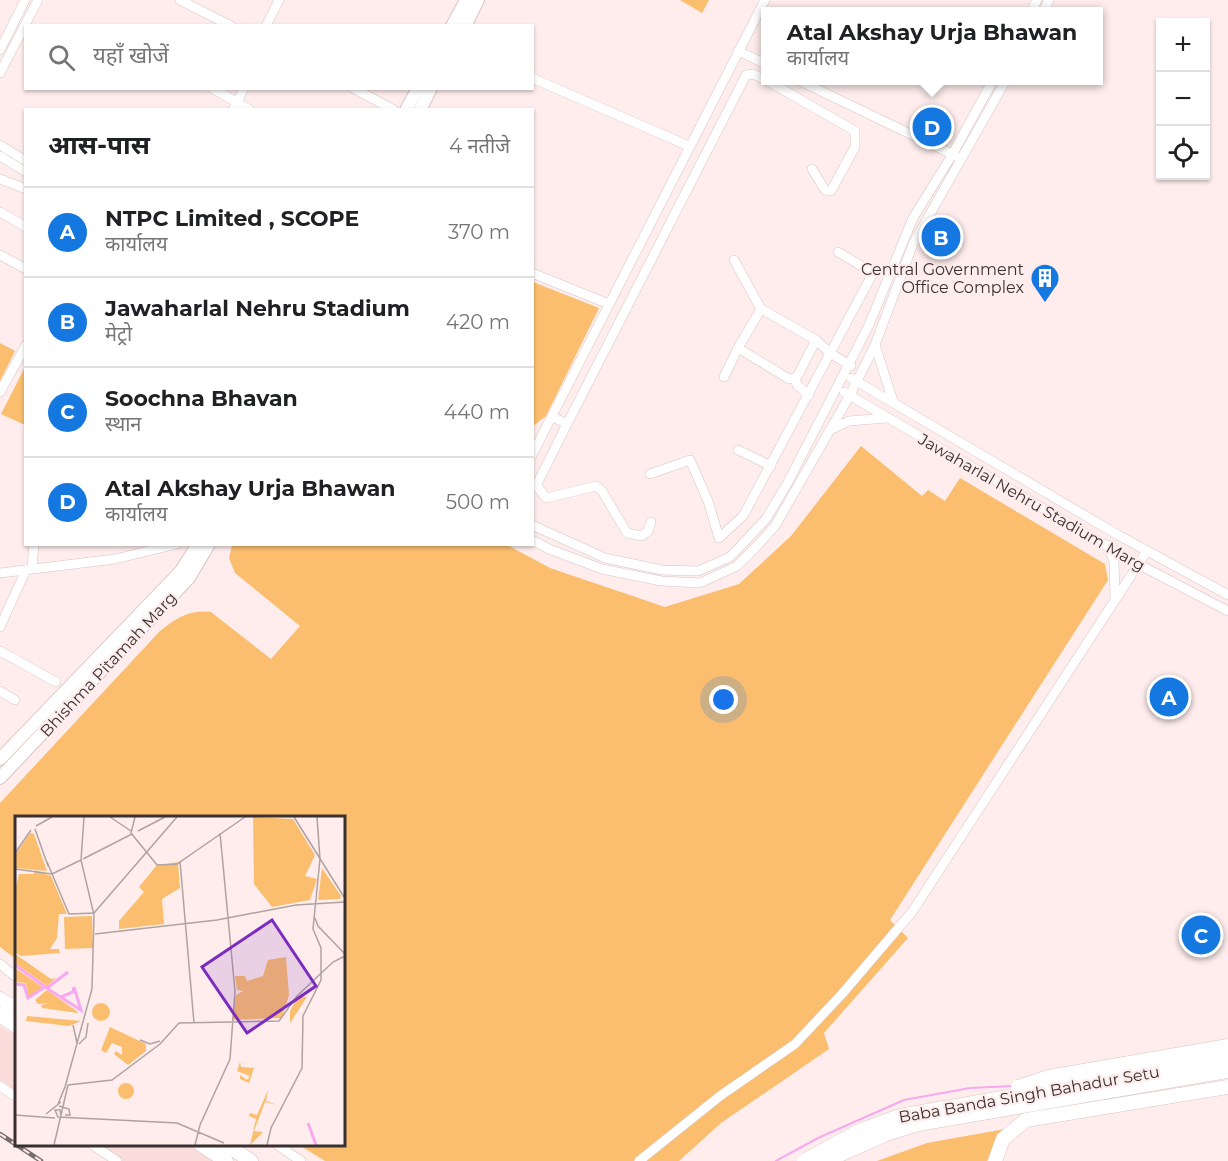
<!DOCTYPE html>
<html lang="hi">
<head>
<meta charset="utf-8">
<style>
  :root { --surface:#fff; --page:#f2f2f2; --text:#202124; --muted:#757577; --line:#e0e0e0; --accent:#1578e0 }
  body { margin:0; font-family:Montserrat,"Noto Sans Devanagari",sans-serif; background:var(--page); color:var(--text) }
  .controls { position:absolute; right:18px; top:18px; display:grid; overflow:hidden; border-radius:0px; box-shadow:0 2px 4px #0004 }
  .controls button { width:54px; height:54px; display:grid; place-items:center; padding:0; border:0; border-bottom:2px solid var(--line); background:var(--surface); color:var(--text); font:30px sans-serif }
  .you { position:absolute; left:724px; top:700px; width:21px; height:21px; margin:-15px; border:4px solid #fff; border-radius:50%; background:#1a73e8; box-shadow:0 0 0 9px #1a73e833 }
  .badge { display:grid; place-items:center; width:39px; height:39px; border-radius:50%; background:var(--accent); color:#fff; font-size:20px; font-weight:700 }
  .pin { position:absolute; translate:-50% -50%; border:3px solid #fff; box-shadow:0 2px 6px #0006 }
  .popup { position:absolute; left:761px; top:7px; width:342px; height:78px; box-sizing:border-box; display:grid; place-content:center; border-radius:0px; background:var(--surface); filter:drop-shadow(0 2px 4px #0005); font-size:20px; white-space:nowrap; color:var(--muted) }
  .popup b { font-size:22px; color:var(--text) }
  .popup::after { content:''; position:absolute; left:50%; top:100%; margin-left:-12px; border:12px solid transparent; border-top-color:var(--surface) }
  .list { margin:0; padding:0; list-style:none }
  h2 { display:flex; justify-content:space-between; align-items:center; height:78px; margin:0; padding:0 24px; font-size:26px }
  h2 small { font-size:20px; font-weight:400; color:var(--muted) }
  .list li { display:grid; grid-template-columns:39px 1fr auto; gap:18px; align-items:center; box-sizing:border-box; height:90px; padding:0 24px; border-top:2px solid var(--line) }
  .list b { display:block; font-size:22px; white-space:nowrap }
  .list p { margin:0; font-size:20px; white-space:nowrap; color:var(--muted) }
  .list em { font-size:20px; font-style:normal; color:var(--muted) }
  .icon { flex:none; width:33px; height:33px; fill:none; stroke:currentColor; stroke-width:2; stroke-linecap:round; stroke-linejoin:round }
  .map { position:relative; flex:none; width:1228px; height:1161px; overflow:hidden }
  .search { position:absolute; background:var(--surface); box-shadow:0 2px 4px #0004; left:24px; top:24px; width:510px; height:66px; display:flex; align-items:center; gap:15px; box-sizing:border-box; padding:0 21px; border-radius:0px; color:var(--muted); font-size:22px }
  .panel { position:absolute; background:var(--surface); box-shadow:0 2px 4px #0004; left:24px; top:108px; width:510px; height:438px; border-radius:0px }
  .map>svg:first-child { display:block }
  .built { fill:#fadddb }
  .green { fill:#fabe6e }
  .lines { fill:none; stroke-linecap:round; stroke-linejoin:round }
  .stream { stroke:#f8a8ee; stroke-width:2 }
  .minor-casing { stroke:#d9c5c4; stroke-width:10 }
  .major-casing { stroke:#d9c5c4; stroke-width:14 }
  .highway-casing { stroke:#d9c5c4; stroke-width:15 }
  .minor { stroke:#fff; stroke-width:9 }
  .major { stroke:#fff; stroke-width:12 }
  .highway { stroke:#fff; stroke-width:14 }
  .rail-casing { stroke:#776c6c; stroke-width:4.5 }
  .rail { stroke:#feedec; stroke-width:2; stroke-dasharray:7; stroke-linecap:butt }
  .highway-bridge-casing { stroke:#d9c5c4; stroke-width:15; stroke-linecap:butt }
  .highway-bridge { stroke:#fff; stroke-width:14 }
  .labels { text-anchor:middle; stroke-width:4.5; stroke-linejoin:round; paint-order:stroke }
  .poi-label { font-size:16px; fill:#393131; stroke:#feedec; text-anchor:end }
  .street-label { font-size:16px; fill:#393131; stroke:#feedec }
  .inset-river { fill:none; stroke:#f8a8ee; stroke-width:3 }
  .inset-road { fill:none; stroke:#afa2a1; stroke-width:1.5 }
  .view { fill:#7b2cbf; fill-opacity:0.15; stroke:#7b2cbf; stroke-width:3 }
  .inset-edge { fill:none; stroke:#393131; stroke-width:3 }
</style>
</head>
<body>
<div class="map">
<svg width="1228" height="1161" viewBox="0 0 1228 1161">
  <rect width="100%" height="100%" fill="#feedec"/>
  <g class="built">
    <path d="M 0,1026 L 16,1036 L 16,1095 L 0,1086 Z"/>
    <path d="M 97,1145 L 189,1145 L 215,1161 L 122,1161 Z"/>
  </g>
  <g class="green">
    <path d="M 680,0 L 709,0 L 702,13 Z"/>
    <path d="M 533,282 L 599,308 L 546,416 L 533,426 Z"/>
    <path d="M 0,343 L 15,351 L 0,381 Z"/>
    <path d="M 25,367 L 25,425 L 1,414 Z"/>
    <path d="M 861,446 L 922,496 L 928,490 L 945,501 L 960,478 L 1105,564 L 1108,580 L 890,920 L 908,938 L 824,1033 L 829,1049 L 721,1123 L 679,1161 L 325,1161 L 299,1145 L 344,1144 L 344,818 L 16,818 L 16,959 L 0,947 L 0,803 L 160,631 C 176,618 190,609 211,612 L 271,659 L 300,626 L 235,573 L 229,558 L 232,545 L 507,545 L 550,568 L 665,607 L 739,584 L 791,536 Z"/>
    <path d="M 1005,1129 L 987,1161 L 877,1161 L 927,1143 Z"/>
  </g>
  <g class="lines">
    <path class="stream" d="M 776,1161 L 818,1138 L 904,1100 L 970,1088 L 1014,1086"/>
    <g class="minor-casing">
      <g id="minor">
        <path d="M 180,0 L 231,26"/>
        <path d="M 1031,12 L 1037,0"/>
        <path d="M 1043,12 L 1049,0"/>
        <path d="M 266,26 L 279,0"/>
        <path d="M 0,50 L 25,0"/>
        <path d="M 738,51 L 766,64"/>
        <path d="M 0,73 L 38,0"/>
        <path d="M 532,78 L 689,146"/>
        <path d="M 766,80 L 855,131 L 855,147 L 831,191 L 825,190 L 812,169"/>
        <path d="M 798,80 L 956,156"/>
        <path d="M 212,88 L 250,110"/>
        <path d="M 353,88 L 394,110"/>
        <path d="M 233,110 L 244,88"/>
        <path d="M 0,145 L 26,161"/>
        <path d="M 0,156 L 26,172"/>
        <path d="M 0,179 L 26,189"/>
        <path d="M 0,212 L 26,227"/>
        <path d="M 0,255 L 26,269"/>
        <path d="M 734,260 L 761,309 L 816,340 L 830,353 L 851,366"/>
        <path d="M 532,273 L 609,304"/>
        <path d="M 761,309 L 738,348 L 789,379 L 797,377 L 816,340"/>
        <path d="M 875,345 L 893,401"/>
        <path d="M 724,377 L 738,348"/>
        <path d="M 851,378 L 1118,535 L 1228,595"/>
        <path d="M 795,379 L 797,385 L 809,395"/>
        <path d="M 0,392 L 26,345"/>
        <path d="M 844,392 L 1138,564 L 1228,611"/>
        <path d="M 553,417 L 567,424 L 538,482 L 537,486 L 546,498 L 596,486 L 602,491 L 627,533 L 642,536 L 648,531 L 651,522"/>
        <path d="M 567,424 L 743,81 L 746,75 L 753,74 L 766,80"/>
        <path d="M 830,430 L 849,421 L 886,418"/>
        <path d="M 738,450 L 771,466"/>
        <path d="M 532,455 L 765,0"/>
        <path d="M 650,474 L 690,460 L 708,501 L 719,538 L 743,516 L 873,273 L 838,252"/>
        <path d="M 532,525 L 605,558 L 662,570 L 698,571 L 730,557 L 766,519 L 788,482 L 869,325 L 913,218 L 952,155 L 993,80"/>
        <path d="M 532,540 L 549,549 L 602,569 L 661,581 L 700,583 L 737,566 L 756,547 L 775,526 L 850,395 L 875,345 L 913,244 L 1006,80"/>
        <path d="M 1108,545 L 1114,562 L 1115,599"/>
        <path d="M 32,568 L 34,544"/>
        <path d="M 0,573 L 115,559 L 177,544"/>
        <path d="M 0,627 L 26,570"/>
        <path d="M 0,651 L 56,682"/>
        <path d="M 0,691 L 15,700"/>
        <path d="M 0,964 L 16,977"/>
        <path d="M 0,1086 L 16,1097"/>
        <path d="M 91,1144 L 117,1161"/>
        <path d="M 276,1144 L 301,1161"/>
        <path d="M 639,1161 L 720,1096 L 795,1044 L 842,994 L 912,912 L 1147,551"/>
      </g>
    </g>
    <g class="major-casing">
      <g id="major">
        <path d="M 452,26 L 466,0"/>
        <path d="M 465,26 L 478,0"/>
        <path d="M 406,110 L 418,88"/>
        <path d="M 420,110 L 431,88"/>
        <path d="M 0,759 L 181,571 L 198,544"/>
        <path d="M 0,778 L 189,578 L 209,544"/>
      </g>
    </g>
    <g class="highway-casing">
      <g id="highway">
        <path d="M 0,999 L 16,1009"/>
        <path d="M 0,1015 L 16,1026"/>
        <path d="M 200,1144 L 226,1161"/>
        <path d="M 225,1144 L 251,1161"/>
      </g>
    </g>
    <use href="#minor" class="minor"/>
    <use href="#major" class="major"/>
    <use href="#highway" class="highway"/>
    <g class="rail-casing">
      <path id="rail" d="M 0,1134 L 41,1161"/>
    </g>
    <use href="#rail" class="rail"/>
    <g class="highway-bridge-casing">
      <g id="highway-bridge">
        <path d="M 1018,1087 L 1049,1077 L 1228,1046"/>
        <path d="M 804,1161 L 859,1131 L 899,1116 L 1228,1058"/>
        <path d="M 826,1161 L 886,1134 L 918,1124 L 1228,1071"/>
        <path d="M 995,1161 L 1003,1139 L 1026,1120 L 1228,1087"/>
      </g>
    </g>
    <use href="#highway-bridge" class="highway-bridge"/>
  </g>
  <defs>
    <g id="building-pin" transform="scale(1.5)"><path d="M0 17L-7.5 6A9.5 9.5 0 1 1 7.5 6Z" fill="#1578e0" stroke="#feedec"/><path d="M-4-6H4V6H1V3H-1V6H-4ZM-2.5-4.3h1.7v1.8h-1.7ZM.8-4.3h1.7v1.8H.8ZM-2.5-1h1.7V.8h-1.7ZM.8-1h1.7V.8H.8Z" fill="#fff"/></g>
  </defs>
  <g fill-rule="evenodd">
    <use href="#building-pin" x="1045" y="278"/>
  </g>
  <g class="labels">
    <g class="poi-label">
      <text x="1024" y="275">Central Government<tspan x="1024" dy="18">Office Complex</tspan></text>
    </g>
    <g class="street-label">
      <text transform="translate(1032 502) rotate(30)" y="6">Jawaharlal Nehru Stadium Marg</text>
      <text transform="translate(108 664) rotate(-47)" y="6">Bhishma Pitamah Marg</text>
      <text transform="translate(1029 1094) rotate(-10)" y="6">Baba Banda Singh Bahadur Setu</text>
    </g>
  </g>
  <g transform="translate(15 816)">
    <rect width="330" height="330" fill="#feedec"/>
    <path d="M 238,1 L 278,3 L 300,39 L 290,60 L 302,63 L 295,84 L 257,91 L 239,68 ZM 15,17 L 19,18 L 32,55 L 0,52 L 0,39 ZM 163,46 L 165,72 L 147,83 L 149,108 L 104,113 L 104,105 L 129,76 L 124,71 L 141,50 ZM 307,52 L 326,80 L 325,83 L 303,84 ZM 20,54 L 36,60 L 52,98 L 44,98 L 42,122 L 35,133 L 44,133 L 45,137 L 6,140 L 0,136 L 0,75 L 4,58 L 19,58 ZM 77,100 L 78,132 L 50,133 L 49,101 ZM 0,138 L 36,163 L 41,162 L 32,170 L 0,147 ZM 271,141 L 274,179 L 267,202 L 217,204 L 221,179 L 228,175 L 222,174 L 220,160 L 230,160 L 232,165 L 248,160 L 253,144 ZM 0,152 L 29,172 L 28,174 L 13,181 L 11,167 L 0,166 ZM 32,174 L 63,196 L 63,197 L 27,192 L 26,189 L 35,187 L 23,188 L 20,184 ZM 283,180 L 292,181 L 275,207 L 275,195 ZM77 196a9 9 0 1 1 18 0a9 9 0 1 1-18 0ZM 12,200 L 66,205 L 54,210 L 11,205 ZM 95,211 L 131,228 L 131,235 L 113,249 L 99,238 L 101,235 L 107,239 L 107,231 L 97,227 L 91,237 L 86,234 ZM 225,246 L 226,251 L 239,252 L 234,267 L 225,263 L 225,259 L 232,264 L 235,260 L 222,255 ZM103 275a8 8 0 1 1 16 0a8 8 0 1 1-16 0ZM 253,274 L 251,285 L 262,289 L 250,286 L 239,315 L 248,316 L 235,329 L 241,303 L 234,300 L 235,297 L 242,299 Z" fill="#fabe6e"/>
    <path class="inset-river" d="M 0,149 L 36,175M 0,168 L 9,169 L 13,182 L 30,171M 32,172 L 53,156M 36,175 L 66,194 L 59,171M 46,181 L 58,176 L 59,171M 293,307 L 301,329"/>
    <path class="inset-road" d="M 95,1 L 116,15M 120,1 L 116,17 L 142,49 L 162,48 L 230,1M 279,1 L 329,81M 21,10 L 37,1M 20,13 L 33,50M 123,15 L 150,1M 0,37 L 16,14M 68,43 L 117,18M 66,44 L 69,1M 165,45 L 179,207M 32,46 L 54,98 L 79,97 L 162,1M 0,53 L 37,58 L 66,44M 300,102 L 303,110 L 330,138M 80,118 L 202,104 L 281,89 L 330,86M 58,209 L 62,227M 125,224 L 135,228 L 145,225M 64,228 L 71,221 L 73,207M 50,271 L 77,173 L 79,99 L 66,44M 43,288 L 50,271M 44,290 L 54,293 L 55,299 L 50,299M 31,298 L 46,286M 0,299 L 40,302M 46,300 L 45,294 L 40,294 L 43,301 L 162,307 L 209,327M 39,329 L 53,269 L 97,264 L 145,228 L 164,207 L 264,205 L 282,180 L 318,146 L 330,140M 180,329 L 185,309 L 215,243 L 220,175 L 205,17M 252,329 L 256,312 L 287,252 L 288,200 L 306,164 L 306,132 L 298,113 L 305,43 L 302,1"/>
    <path class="view" d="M 257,104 L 301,170 L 232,217 L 187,151 Z"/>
    <rect width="330" height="330" class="inset-edge"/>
  </g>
</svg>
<div class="controls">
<button>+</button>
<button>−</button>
<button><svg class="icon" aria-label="locate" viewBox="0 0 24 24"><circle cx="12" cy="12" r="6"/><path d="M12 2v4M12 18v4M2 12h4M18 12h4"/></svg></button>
</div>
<div class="you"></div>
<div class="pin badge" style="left:1169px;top:697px">A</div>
<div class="pin badge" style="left:941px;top:237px">B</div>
<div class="pin badge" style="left:1201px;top:935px">C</div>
<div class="pin badge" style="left:932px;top:127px">D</div>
<div class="popup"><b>Atal Akshay Urja Bhawan</b>कार्यालय</div>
<div class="search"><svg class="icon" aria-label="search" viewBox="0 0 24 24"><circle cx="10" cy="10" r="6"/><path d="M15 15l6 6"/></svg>यहाँ खोजें</div>
<section class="panel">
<h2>आस-पास<small>4 नतीजे</small></h2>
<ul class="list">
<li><span class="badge">A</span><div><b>NTPC Limited , SCOPE</b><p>कार्यालय</p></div><em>370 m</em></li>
<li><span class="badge">B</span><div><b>Jawaharlal Nehru Stadium</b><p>मेट्रो</p></div><em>420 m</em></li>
<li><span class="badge">C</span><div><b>Soochna Bhavan</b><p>स्थान</p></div><em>440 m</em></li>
<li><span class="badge">D</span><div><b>Atal Akshay Urja Bhawan</b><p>कार्यालय</p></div><em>500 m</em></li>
</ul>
</section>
</div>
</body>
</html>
